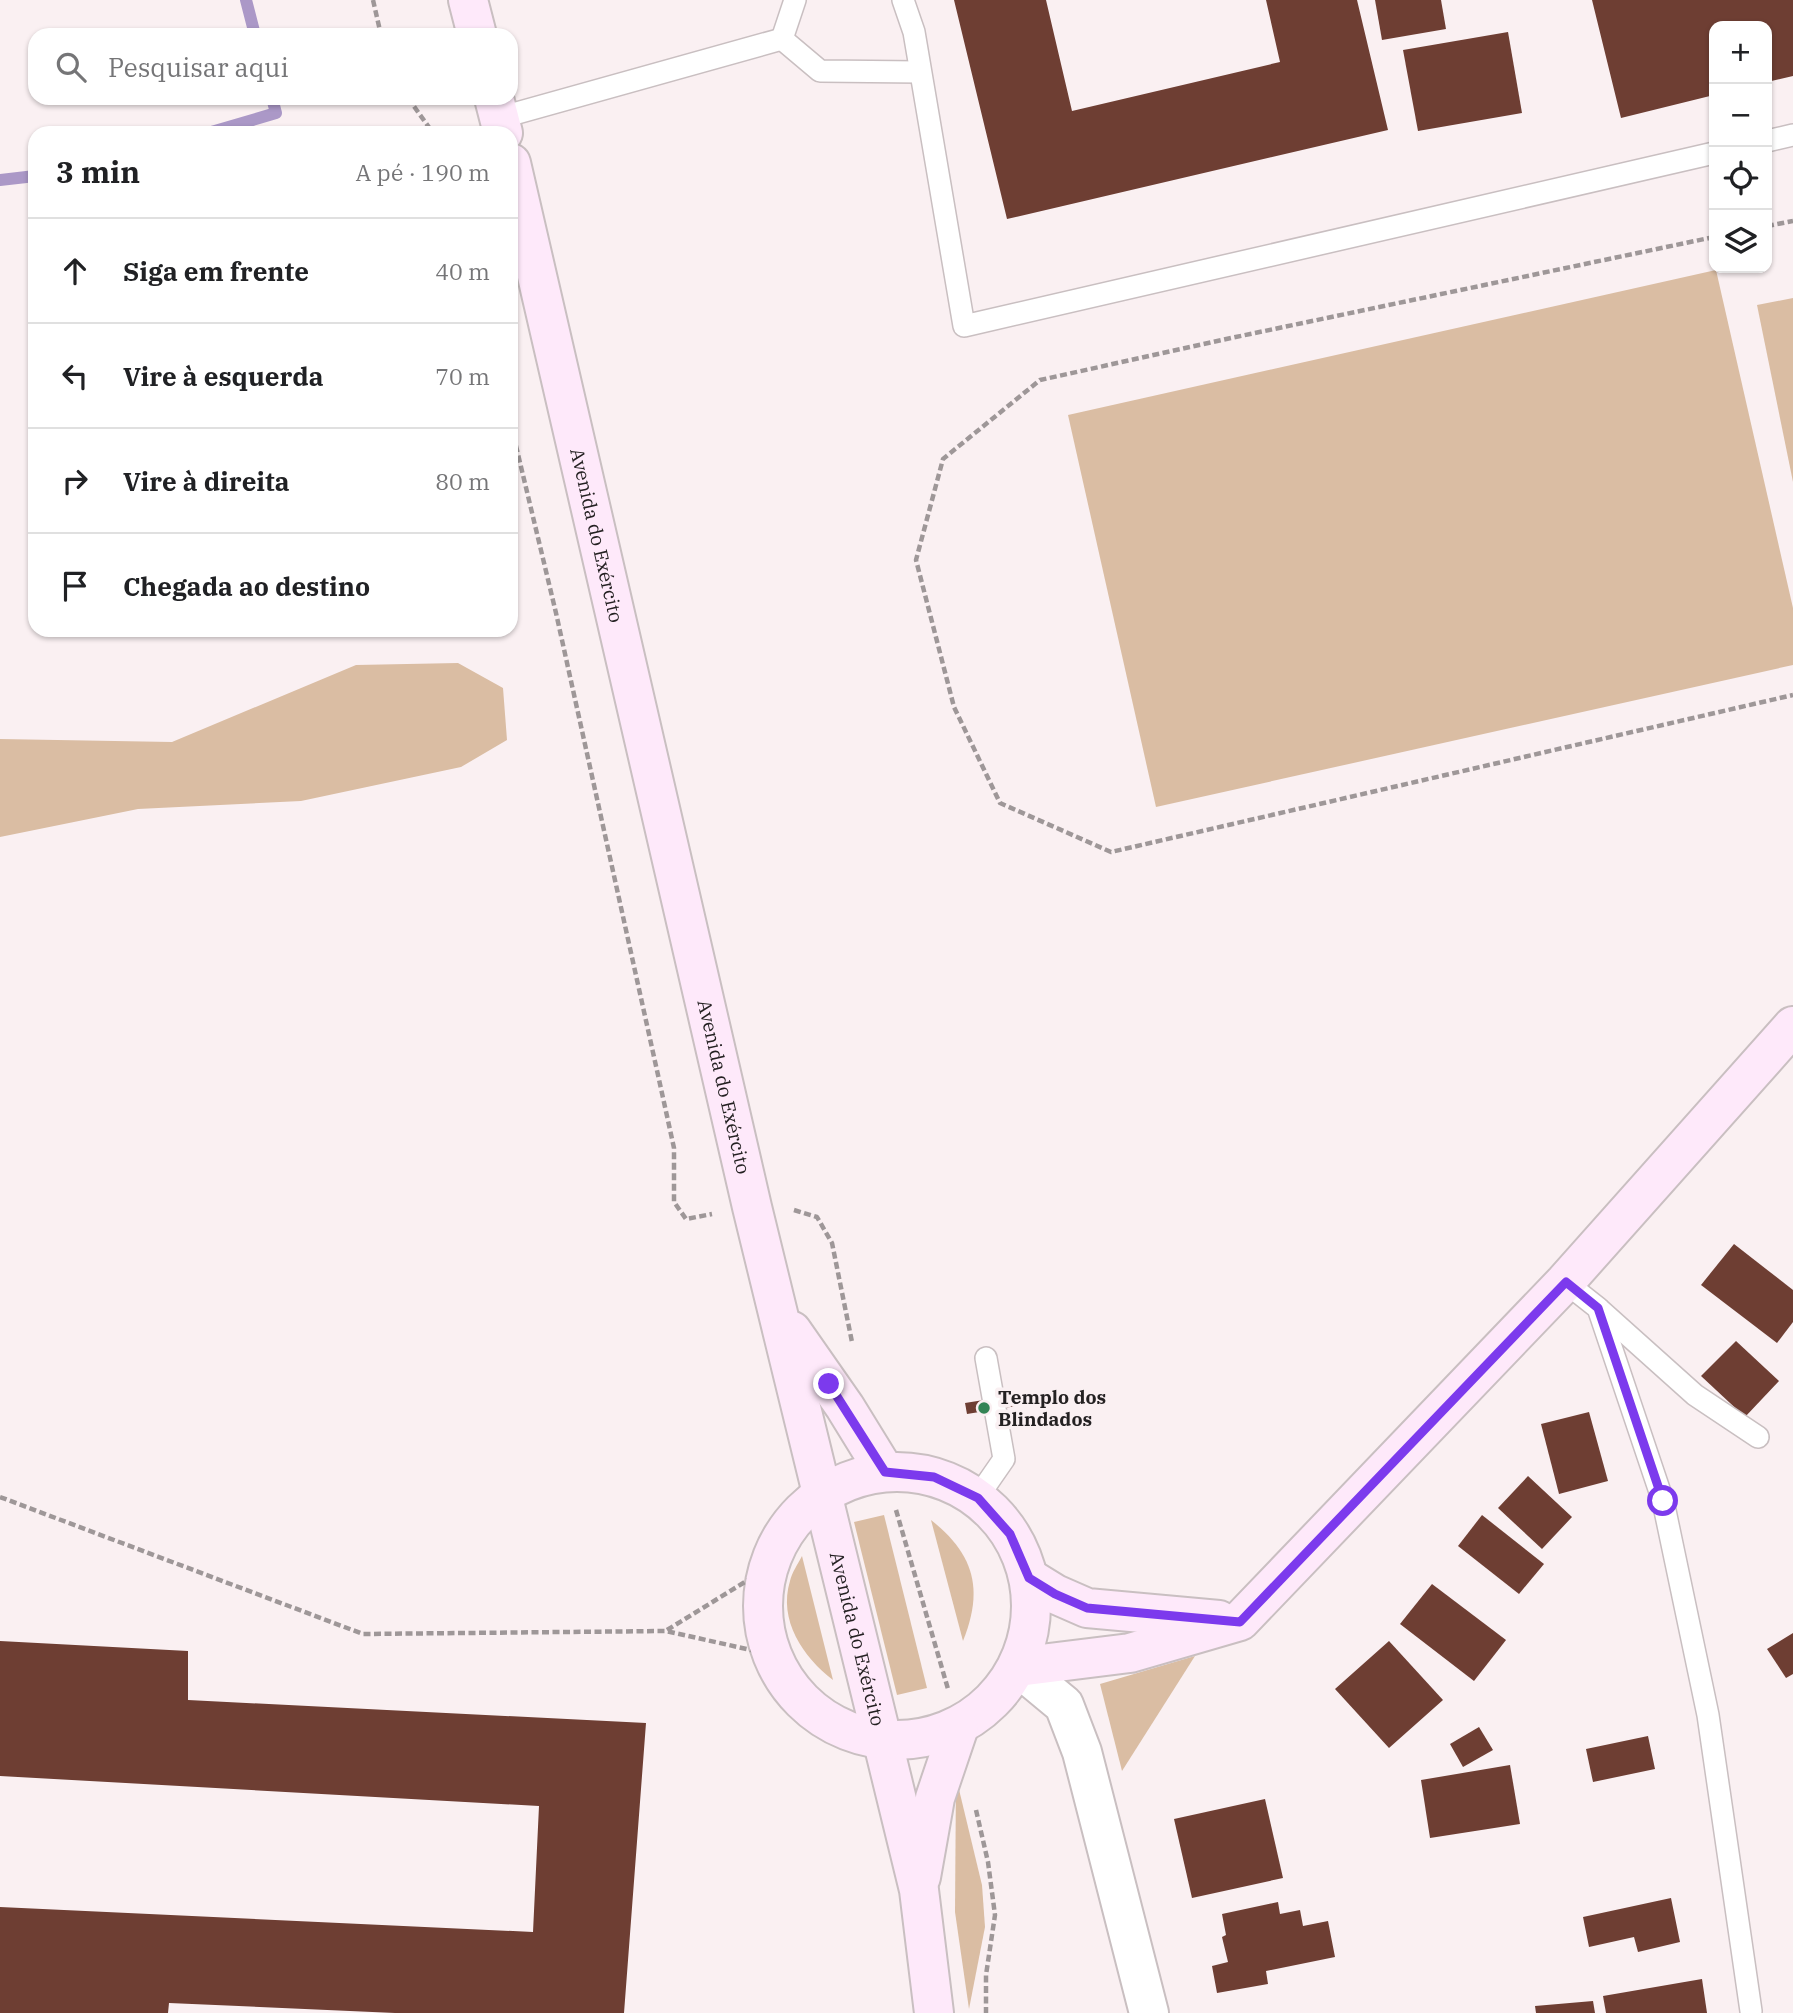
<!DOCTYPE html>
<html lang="pt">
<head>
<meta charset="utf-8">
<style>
  :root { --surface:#fff; --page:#f6f6f6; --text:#202124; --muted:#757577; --line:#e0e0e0 }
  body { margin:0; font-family:"IBM Plex Serif",serif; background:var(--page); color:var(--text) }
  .controls { position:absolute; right:21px; top:21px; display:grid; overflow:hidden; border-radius:14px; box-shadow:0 2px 5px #0004 }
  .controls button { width:63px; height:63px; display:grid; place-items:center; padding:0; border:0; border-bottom:2px solid var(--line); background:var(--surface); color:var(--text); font:35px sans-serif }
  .stop { position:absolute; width:21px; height:21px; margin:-16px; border:5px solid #7c3aed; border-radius:50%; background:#fff }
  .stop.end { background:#7c3aed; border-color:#fff; box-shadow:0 2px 7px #0008 }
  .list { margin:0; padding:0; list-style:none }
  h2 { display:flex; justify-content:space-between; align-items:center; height:91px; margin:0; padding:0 28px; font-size:30px }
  h2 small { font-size:23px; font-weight:400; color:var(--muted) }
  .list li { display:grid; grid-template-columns:46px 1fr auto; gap:21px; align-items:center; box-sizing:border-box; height:105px; padding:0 28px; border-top:2px solid var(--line) }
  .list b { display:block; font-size:26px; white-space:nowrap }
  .list em { font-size:23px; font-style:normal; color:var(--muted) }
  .icon { flex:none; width:38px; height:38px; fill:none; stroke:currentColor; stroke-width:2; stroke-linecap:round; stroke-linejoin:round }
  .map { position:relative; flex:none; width:1793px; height:2013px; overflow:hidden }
  .search { position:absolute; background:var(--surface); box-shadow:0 2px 5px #0004; left:28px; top:28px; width:490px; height:77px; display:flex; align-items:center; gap:18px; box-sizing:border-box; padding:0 24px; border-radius:21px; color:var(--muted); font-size:26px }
  .panel { position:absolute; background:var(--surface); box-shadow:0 2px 5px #0004; left:28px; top:126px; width:490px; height:511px; border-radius:21px }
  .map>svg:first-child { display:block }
  .green { fill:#dabda3 }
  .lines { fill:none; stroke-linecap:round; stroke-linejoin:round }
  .stream { stroke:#ab98c7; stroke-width:12 }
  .building { fill:#6e3e33 }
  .lane-casing { stroke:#c9bfc1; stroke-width:24 }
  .street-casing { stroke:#c9bfc1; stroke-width:42 }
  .secondary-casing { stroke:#c9bfc1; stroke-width:42 }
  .path { stroke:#9e9798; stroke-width:4.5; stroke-dasharray:7 3.5; stroke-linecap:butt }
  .lane { stroke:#fff; stroke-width:21 }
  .street { stroke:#fff; stroke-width:38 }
  .secondary { stroke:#fee9fa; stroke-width:38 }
  .route { stroke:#7c3aed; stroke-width:9 }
  .poi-dot { fill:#338455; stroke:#faf0f2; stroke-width:2.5 }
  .labels { text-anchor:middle; stroke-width:7; stroke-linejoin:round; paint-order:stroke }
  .street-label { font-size:19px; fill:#242122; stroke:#faf0f2 }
  .poi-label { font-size:19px; font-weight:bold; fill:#242122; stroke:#faf0f2; text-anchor:start }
</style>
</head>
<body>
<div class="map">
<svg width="1793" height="2013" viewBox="0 0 1793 2013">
  <rect width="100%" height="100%" fill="#faf0f2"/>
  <g class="green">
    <path d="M 1716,270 L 1793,608 L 1793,665 L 1156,807 L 1068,415 Z"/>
    <path d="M 1793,298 L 1793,482 L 1757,305 Z"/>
    <path d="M 458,663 L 503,688 L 507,740 L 461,767 L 301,801 L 138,809 L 0,837 L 0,739 L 172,742 L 356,665 Z"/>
    <path d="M 884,1515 L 927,1688 L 897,1695 L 854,1522 Z"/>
    <path d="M 931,1520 C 974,1554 984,1589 963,1641 Z"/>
    <path d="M 802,1556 L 833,1680 C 803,1657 778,1620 790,1581 C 792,1572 798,1564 802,1556 Z"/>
    <path d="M 1195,1656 L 1122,1771 L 1100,1684 Z"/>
    <path d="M 956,1777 L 982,1885 L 985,1927 L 969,2009 L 955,1912 Z"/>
  </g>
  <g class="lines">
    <g class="stream">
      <path d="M 246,0 L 255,35"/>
      <path d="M 208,133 L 276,113 L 272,98"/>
      <path d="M 0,180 L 35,176"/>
    </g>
  </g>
  <g class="building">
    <path d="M 954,0 L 1046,0 L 1072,111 L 1280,62 L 1266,0 L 1357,0 L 1388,130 L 1007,219 Z"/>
    <path d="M 1375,0 L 1441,0 L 1446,29 L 1382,40 Z"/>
    <path d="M 1592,0 L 1793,0 L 1793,76 L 1767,82 L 1767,26 L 1714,26 L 1714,95 L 1621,118 Z"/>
    <path d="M 1508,32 L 1522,113 L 1418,131 L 1403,50 Z"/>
    <path d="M 1734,1244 L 1793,1290 L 1793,1322 L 1777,1343 L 1701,1285 Z"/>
    <path d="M 1736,1341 L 1779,1381 L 1745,1417 L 1701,1376 Z"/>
    <path d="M 1034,1392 L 1036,1403 L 967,1414 L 965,1403 Z"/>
    <path d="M 1589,1412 L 1608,1481 L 1559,1494 L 1541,1424 Z"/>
    <path d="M 1528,1476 L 1572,1517 L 1542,1549 L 1498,1508 Z"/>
    <path d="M 1482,1515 L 1544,1564 L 1519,1594 L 1458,1546 Z"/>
    <path d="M 1432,1584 L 1506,1640 L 1474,1681 L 1400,1624 Z"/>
    <path d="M 1793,1633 L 1793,1674 L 1786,1678 L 1767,1649 Z"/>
    <path d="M 0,1641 L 188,1651 L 188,1700 L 646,1723 L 624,2013 L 395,2013 L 169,2003 L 168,2013 L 0,2013 L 0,1907 L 533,1932 L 539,1806 L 0,1776 Z"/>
    <path d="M 1389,1641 L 1443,1700 L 1389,1748 L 1335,1689 Z"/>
    <path d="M 1479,1727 L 1493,1750 L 1463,1767 L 1450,1744 Z"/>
    <path d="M 1648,1736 L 1655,1769 L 1593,1782 L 1586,1749 Z"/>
    <path d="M 1510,1765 L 1520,1824 L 1430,1838 L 1421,1780 Z"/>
    <path d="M 1265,1799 L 1283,1878 L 1192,1898 L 1174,1819 Z"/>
    <path d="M 1671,1898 L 1680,1942 L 1638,1952 L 1634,1937 L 1589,1947 L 1583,1917 Z"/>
    <path d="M 1278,1902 L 1280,1914 L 1300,1910 L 1303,1926 L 1328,1921 L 1335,1957 L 1266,1971 L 1268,1984 L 1217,1993 L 1212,1966 L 1228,1962 L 1222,1937 L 1226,1935 L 1222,1914 Z"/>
    <path d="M 1702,1979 L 1707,2013 L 1606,2013 L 1603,1996 Z"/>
    <path d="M 1593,2001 L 1595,2013 L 1536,2013 L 1535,2006 Z"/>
  </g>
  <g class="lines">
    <g class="lane-casing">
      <g id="lane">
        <path d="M 903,0 L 914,32 L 964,326 L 1714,153"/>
        <path d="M 782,39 L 795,0"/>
        <path d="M 499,118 L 782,39 L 820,71 L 920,72"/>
        <path d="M 1767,141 L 1793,135"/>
        <path d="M 1565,1282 L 1598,1308 L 1663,1501 L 1708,1715 L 1751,2011"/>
        <path d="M 1599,1309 L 1695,1395 L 1758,1437"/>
        <path d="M 977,1498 L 1004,1459 L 986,1358"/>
      </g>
    </g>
    <g class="street-casing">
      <path id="street" d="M 1018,1667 L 1064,1705 L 1082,1752 L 1149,2013"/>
    </g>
    <g class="secondary-casing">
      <g id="secondary">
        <path d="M 468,0 L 477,35"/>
        <path d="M 494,98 L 503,133"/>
        <path id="s1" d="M 511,163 L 752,1207 L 919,1890 L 934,2013"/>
        <path d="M 792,1331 L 845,1407 L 885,1472"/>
        <circle cx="897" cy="1606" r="134"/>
        <path d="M 1029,1578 L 1055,1594 L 1087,1608 L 1219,1620"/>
        <path d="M 1018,1667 L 1130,1653 L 1240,1621 L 1565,1282 L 1793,1026"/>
        <path d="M 921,1877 L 935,1798 L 959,1727"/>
      </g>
    </g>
    <g class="path">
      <path d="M 373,0 L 381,35"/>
      <path d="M 408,98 L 433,133"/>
      <path d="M 1767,226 L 1793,221"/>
      <path d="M 1714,237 L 1231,338 L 1040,380 L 943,459 L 916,560 L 954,707 L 1000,803 L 1111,852 L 1793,695"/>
      <path d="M 511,425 L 556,613 L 658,1075 L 674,1148 L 674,1202 L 686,1219 L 712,1214"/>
      <path d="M 794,1210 L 817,1217 L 832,1243 L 852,1342"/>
      <path d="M 0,1497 L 363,1634 L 666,1631 L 769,1654"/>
      <path d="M 896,1510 L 948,1689"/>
      <path d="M 667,1630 L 766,1569"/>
      <path d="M 976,1810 L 988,1862 L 995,1915 L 986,1975 L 986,2013"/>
    </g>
    <use href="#lane" class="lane"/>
    <use href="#street" class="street"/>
    <use href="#secondary" class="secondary"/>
  </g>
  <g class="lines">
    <path class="route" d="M 829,1384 L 885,1472 L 934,1477 L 978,1498 L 1010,1534 L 1029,1578 L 1055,1594 L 1087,1608 L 1240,1622 L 1566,1282 L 1598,1308 L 1663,1501"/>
  </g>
  <circle class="poi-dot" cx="984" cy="1408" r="7"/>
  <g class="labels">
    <g class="street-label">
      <text dy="7" stroke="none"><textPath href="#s1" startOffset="382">Avenida do Exército</textPath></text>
      <text dy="7" stroke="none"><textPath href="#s1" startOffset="948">Avenida do Exército</textPath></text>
      <text dy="7" stroke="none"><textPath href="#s1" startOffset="1516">Avenida do Exército</textPath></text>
    </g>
    <g class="poi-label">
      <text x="998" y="1404">Templo dos<tspan x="998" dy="22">Blindados</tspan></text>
    </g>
  </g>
</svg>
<div class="controls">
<button>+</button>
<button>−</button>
<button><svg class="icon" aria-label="locate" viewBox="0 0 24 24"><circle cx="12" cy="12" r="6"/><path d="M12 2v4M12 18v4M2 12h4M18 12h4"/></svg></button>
<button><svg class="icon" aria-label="layers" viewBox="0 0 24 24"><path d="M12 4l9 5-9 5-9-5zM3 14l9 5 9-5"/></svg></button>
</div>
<div class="stop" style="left:1663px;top:1501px"></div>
<div class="stop end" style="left:829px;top:1384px"></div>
<div class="search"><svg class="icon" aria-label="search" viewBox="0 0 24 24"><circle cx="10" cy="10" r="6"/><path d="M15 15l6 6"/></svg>Pesquisar aqui</div>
<section class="panel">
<h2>3 min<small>A pé · 190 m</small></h2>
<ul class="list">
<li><svg class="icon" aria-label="ahead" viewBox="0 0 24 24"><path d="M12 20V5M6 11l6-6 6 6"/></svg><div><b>Siga em frente</b></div><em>40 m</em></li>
<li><svg class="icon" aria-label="left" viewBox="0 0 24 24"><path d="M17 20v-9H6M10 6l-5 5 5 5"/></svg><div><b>Vire à esquerda</b></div><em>70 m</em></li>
<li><svg class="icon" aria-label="right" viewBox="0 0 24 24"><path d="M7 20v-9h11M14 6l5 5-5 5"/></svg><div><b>Vire à direita</b></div><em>80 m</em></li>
<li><svg class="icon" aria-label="arrive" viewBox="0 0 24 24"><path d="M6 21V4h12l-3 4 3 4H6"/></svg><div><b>Chegada ao destino</b></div></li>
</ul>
</section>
</div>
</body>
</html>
